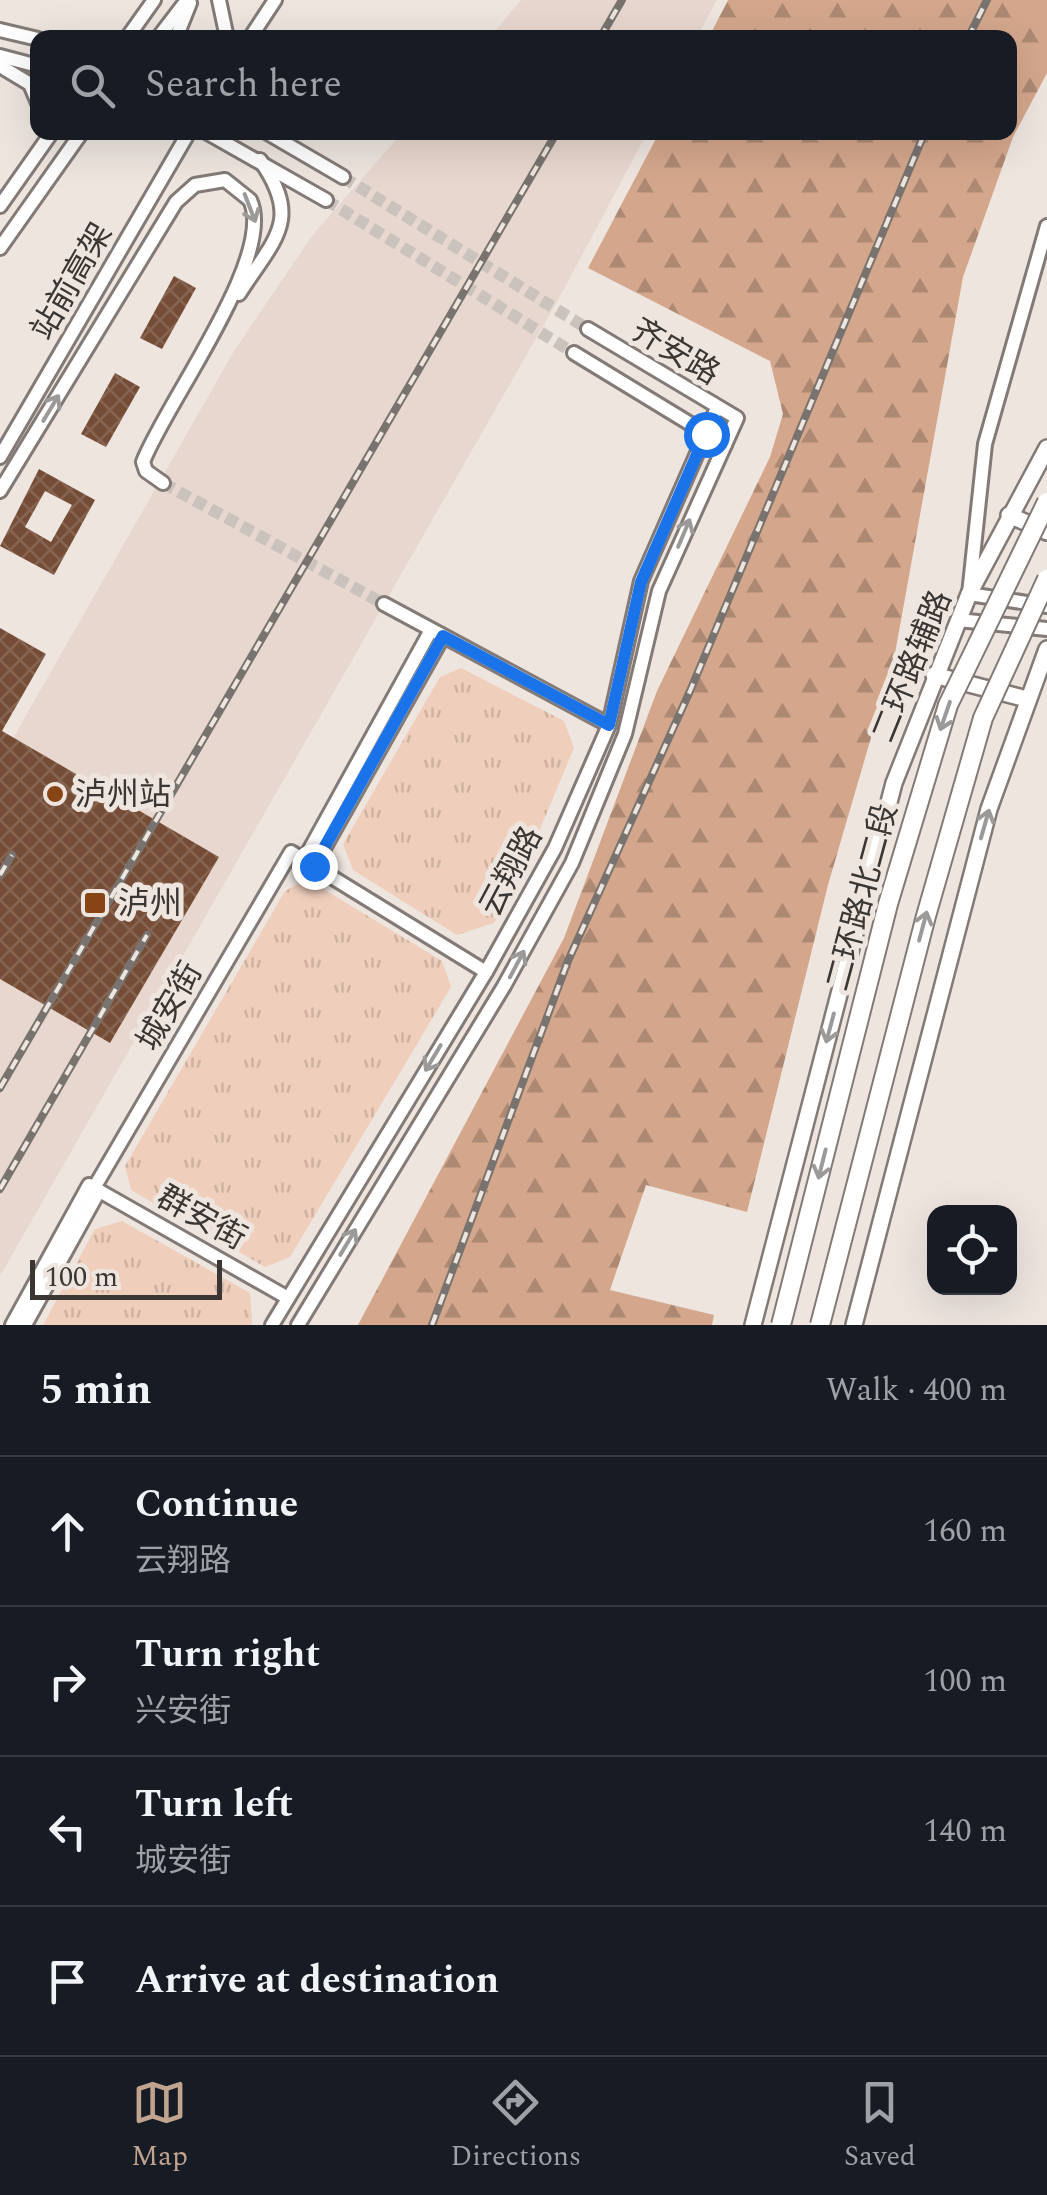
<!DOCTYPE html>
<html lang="en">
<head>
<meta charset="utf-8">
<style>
  :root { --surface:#171b24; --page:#20242c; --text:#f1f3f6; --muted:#9ea1a6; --line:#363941; --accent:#c1a490 }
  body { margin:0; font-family:Spectral,"Noto Sans SC",serif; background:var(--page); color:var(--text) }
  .controls { position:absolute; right:30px; bottom:30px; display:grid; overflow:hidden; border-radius:20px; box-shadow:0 10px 40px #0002 }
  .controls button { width:90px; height:90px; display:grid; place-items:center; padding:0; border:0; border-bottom:2px solid var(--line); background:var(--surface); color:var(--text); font:50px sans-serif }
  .scale { position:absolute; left:30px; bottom:25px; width:192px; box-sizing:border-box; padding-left:10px; border:5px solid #393633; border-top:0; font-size:28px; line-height:35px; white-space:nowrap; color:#393633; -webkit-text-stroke:8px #eee5df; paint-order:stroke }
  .stop { position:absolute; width:30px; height:30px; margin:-22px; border:8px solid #1a73e8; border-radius:50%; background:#fff }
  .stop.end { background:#1a73e8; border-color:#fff; box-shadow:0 2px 10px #0008 }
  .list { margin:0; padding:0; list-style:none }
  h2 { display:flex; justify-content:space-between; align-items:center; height:130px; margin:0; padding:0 40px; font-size:42px }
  h2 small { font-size:32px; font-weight:400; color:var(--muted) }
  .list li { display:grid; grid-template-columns:65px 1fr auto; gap:30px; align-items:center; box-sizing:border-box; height:150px; padding:0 40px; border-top:2px solid var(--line) }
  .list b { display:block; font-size:38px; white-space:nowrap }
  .list p { margin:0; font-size:32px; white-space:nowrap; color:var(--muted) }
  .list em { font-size:32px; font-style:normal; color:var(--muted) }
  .icon { flex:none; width:55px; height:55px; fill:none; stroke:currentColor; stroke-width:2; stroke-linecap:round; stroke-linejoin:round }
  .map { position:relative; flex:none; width:1047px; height:1325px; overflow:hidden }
  .search { position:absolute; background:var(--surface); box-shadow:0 10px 40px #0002; left:30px; right:30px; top:30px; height:110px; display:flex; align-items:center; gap:25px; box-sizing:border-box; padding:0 35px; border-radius:20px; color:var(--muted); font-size:38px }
  .sheet { height:730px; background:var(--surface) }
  nav { display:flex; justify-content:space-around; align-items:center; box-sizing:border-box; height:140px; border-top:2px solid var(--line); background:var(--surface); font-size:28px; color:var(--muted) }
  nav a { display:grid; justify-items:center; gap:5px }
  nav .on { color:var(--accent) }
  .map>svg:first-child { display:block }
  .built { fill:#e8d7ce }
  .grass { fill:url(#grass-tufts) }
  .forest { fill:url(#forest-firs) }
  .building { fill:url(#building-cross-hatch); fill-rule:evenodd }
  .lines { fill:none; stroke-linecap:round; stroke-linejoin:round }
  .minor-tunnel { stroke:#cac2bd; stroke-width:12; stroke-dasharray:12 6; stroke-linecap:butt }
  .minor-casing { stroke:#837a76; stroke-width:18 }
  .major-casing { stroke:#837a76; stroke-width:20 }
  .minor { stroke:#fff; stroke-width:12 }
  .major { stroke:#fff; stroke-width:15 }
  .rail-casing { stroke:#78736f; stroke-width:8 }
  .rail { stroke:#eee5df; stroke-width:4; stroke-dasharray:11; stroke-linecap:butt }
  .highway-bridge-casing { stroke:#837a76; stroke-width:22; stroke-linecap:butt }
  .highway-bridge { stroke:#fff; stroke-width:18 }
  .oneway { stroke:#9c9a99 }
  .route { stroke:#1a73e8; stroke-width:12 }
  .poi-dot { fill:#874414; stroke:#eee5df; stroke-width:4 }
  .labels { text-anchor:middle; stroke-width:10; stroke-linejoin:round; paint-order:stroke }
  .street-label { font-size:32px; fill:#393633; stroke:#eee5df }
  .poi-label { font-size:32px; fill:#393633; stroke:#eee5df; text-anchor:start }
</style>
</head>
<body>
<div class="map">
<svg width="1047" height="1325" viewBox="0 0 1047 1325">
  <defs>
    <pattern id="grass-tufts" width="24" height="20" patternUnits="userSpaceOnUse" patternTransform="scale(2.5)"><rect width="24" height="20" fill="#efcebb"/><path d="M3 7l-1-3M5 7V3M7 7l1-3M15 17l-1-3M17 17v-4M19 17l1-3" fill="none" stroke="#ceb2a1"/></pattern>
    <pattern id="forest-firs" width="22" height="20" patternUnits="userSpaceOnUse" patternTransform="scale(2.5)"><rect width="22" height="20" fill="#d4a78c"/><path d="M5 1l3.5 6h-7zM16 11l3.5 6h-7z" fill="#ad8973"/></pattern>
    <pattern id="building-cross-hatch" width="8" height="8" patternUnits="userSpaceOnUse" patternTransform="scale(2.5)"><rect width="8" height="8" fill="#754d36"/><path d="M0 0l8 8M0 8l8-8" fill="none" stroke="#856552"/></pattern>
  </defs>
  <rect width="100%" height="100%" fill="#eee5df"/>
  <g class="built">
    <path d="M 521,0 L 717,0 L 697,37 L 490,37 Z"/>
    <path d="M 402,133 L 647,133 L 563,291 L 0,1276 L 0,761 L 234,351 L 312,236 Z"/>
  </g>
  <g class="grass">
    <path d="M 461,668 L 564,721 L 574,748 L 524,867 L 494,923 L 457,935 L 353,870 L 343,844 L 440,677 Z"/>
    <path d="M 307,879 L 442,961 L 451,987 L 290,1257 L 265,1267 L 131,1190 L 125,1166 L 285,891 Z"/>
    <path d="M 122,1221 L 250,1293 L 252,1325 L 43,1325 L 95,1229 Z"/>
  </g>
  <path class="forest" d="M 728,0 L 1047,0 L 1047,73 L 1013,137 L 963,277 L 894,659 L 828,885 L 747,1212 L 646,1185 L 610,1290 L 714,1315 L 712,1325 L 358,1325 L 564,938 L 657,691 L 770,457 L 783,414 L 770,361 L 588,268 L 659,133 L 1010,132 L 1010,38 L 709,37 Z"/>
  <g class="building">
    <path d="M 174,276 L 196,288 L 162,349 L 140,338 Z"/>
    <path d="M 115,373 L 140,387 L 106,447 L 81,434 Z"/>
    <path d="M 39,469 L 95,500 L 54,575 L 0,546 ZM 45,491 L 72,505 L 51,542 L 25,527 Z"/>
    <path d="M 0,628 L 46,654 L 2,731 L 219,857 L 110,1043 L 0,979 Z"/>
  </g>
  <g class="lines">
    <g class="minor-tunnel">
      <path d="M 343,177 L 588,329"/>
      <path d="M 326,200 L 574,353"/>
      <path d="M 163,483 L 384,604"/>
    </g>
    <g class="minor-casing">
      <g id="minor">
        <path d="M 219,0 L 227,38"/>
        <path d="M 0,30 L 38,39"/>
        <path d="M 127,38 L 154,0"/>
        <path d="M 158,38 L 187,0"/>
        <path d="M 176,38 L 190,3"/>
        <path d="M 250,38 L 275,0"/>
        <path d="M 0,56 L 38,66"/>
        <path d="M 0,66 L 30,84 L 38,103"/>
        <path d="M 206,132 L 326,200"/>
        <path d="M 266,132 L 343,177"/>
        <path d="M 0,206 L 52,132"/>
        <path d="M 1047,226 L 985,444 L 969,594 L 1047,606"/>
        <path d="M 0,248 L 82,132"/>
        <path d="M 239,294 C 274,239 303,221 260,160"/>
        <path d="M 574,353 L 725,445"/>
        <path d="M 0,457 L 189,132"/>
        <path d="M 0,491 L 176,202 L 195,185 L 225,180 L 250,200 C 277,256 165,404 143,462 L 146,471 L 163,483"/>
        <path d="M 384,604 L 609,725"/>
        <path d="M 958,620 L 1047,629"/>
        <path d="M 304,860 L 431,630"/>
        <path d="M 314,866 L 443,636"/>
        <path d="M 94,1188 L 291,852 L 486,972"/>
        <path d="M 12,1325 L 89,1185 L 288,1298"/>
        <path d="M 25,1325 L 99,1191"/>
        <path d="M 272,1325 L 486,972 L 555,848 L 609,725 L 641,581 L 717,408"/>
        <path d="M 298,1325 L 504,986 L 572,863 L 625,734 L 659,591 L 737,418 L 588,329"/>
      </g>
    </g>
    <g class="major-casing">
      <g id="major">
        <path d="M 1009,515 L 1047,532"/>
        <path d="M 934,675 L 1027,699"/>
        <path d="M 753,1325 L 894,783 L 969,594 L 1047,448"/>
        <path d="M 854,1325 L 989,809 L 1047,649"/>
      </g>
    </g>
    <use href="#minor" class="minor"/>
    <use href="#major" class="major"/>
    <g class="rail-casing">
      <g id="rail">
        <path d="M 600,38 L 622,0"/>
        <path d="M 968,38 L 987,0"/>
        <path d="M 0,875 L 12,855"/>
        <path d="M 0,1088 L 557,132"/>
        <path d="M 0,1189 L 147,935"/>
        <path d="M 432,1325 L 568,961 L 690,691 L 925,132"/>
      </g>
    </g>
    <use href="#rail" class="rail"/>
    <g class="highway-bridge-casing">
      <g id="highway-bridge">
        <path d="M 781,1325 L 888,904 L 948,705 L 1047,502"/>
        <path d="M 820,1325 L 926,916 L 983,718 L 1047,579"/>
      </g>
    </g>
    <use href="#highway-bridge" class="highway-bridge"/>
  </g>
  <defs><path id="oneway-shaft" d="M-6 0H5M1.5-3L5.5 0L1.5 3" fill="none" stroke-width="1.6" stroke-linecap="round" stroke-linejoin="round" transform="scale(2.5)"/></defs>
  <g class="oneway">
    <use href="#oneway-shaft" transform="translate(250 208) rotate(69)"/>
    <use href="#oneway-shaft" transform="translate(51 408) rotate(-59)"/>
    <use href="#oneway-shaft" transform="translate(684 533) rotate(-67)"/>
    <use href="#oneway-shaft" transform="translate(945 716) rotate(109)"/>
    <use href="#oneway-shaft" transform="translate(985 824) rotate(-74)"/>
    <use href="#oneway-shaft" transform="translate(923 926) rotate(-75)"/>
    <use href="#oneway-shaft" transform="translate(517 964) rotate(-62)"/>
    <use href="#oneway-shaft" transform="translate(830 1028) rotate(105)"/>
    <use href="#oneway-shaft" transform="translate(433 1058) rotate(121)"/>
    <use href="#oneway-shaft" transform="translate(822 1164) rotate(104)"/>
    <use href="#oneway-shaft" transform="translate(348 1242) rotate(-59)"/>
  </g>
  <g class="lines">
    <path class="route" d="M 314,866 L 443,636 L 609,725 L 641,582 L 706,434"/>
  </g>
  <g class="poi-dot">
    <circle cx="55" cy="794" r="10"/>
    <rect x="83" y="891" width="24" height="24" rx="5"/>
  </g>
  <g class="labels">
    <g class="street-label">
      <text transform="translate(71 281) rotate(-60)" y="11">站前高架</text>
      <text transform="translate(676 351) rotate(31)" y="11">齐安路</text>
      <text transform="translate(911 666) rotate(-68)" y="11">二环路辅路</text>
      <text transform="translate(510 871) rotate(-62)" y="11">云翔路</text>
      <text transform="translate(861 897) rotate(-75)" y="11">二环路北二段</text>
      <text transform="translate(169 1006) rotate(-60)" y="11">城安街</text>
      <text transform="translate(202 1217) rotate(29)" y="11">群安街</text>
    </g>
    <g class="poi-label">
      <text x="75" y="805">泸州站</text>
      <text x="118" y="914">泸州</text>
    </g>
  </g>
</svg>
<div class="controls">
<button><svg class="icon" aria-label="locate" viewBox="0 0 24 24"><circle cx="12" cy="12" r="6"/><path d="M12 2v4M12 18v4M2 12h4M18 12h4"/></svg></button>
</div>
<div class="scale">100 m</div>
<div class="stop" style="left:706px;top:434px"></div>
<div class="stop end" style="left:314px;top:866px"></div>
<div class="search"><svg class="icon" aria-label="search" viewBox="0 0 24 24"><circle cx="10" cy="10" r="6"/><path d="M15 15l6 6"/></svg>Search here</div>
</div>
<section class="sheet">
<h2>5 min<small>Walk · 400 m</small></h2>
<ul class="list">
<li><svg class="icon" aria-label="ahead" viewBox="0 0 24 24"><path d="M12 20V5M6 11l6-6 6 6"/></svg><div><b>Continue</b><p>云翔路</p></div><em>160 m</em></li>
<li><svg class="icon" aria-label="right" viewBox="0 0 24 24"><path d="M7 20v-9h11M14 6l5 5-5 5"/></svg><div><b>Turn right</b><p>兴安街</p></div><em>100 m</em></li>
<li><svg class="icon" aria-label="left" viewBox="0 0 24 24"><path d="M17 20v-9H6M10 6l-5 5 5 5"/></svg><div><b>Turn left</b><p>城安街</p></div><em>140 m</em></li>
<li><svg class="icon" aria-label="arrive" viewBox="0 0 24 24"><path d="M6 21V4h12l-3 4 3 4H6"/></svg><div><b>Arrive at destination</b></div></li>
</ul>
</section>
<nav>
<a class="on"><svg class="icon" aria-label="map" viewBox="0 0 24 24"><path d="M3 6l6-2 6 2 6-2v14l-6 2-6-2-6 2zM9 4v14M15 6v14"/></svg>Map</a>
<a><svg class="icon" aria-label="directions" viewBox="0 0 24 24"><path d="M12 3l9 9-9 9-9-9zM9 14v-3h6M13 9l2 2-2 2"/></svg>Directions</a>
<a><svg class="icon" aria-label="saved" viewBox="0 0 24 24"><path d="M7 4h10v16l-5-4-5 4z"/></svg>Saved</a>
</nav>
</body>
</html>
